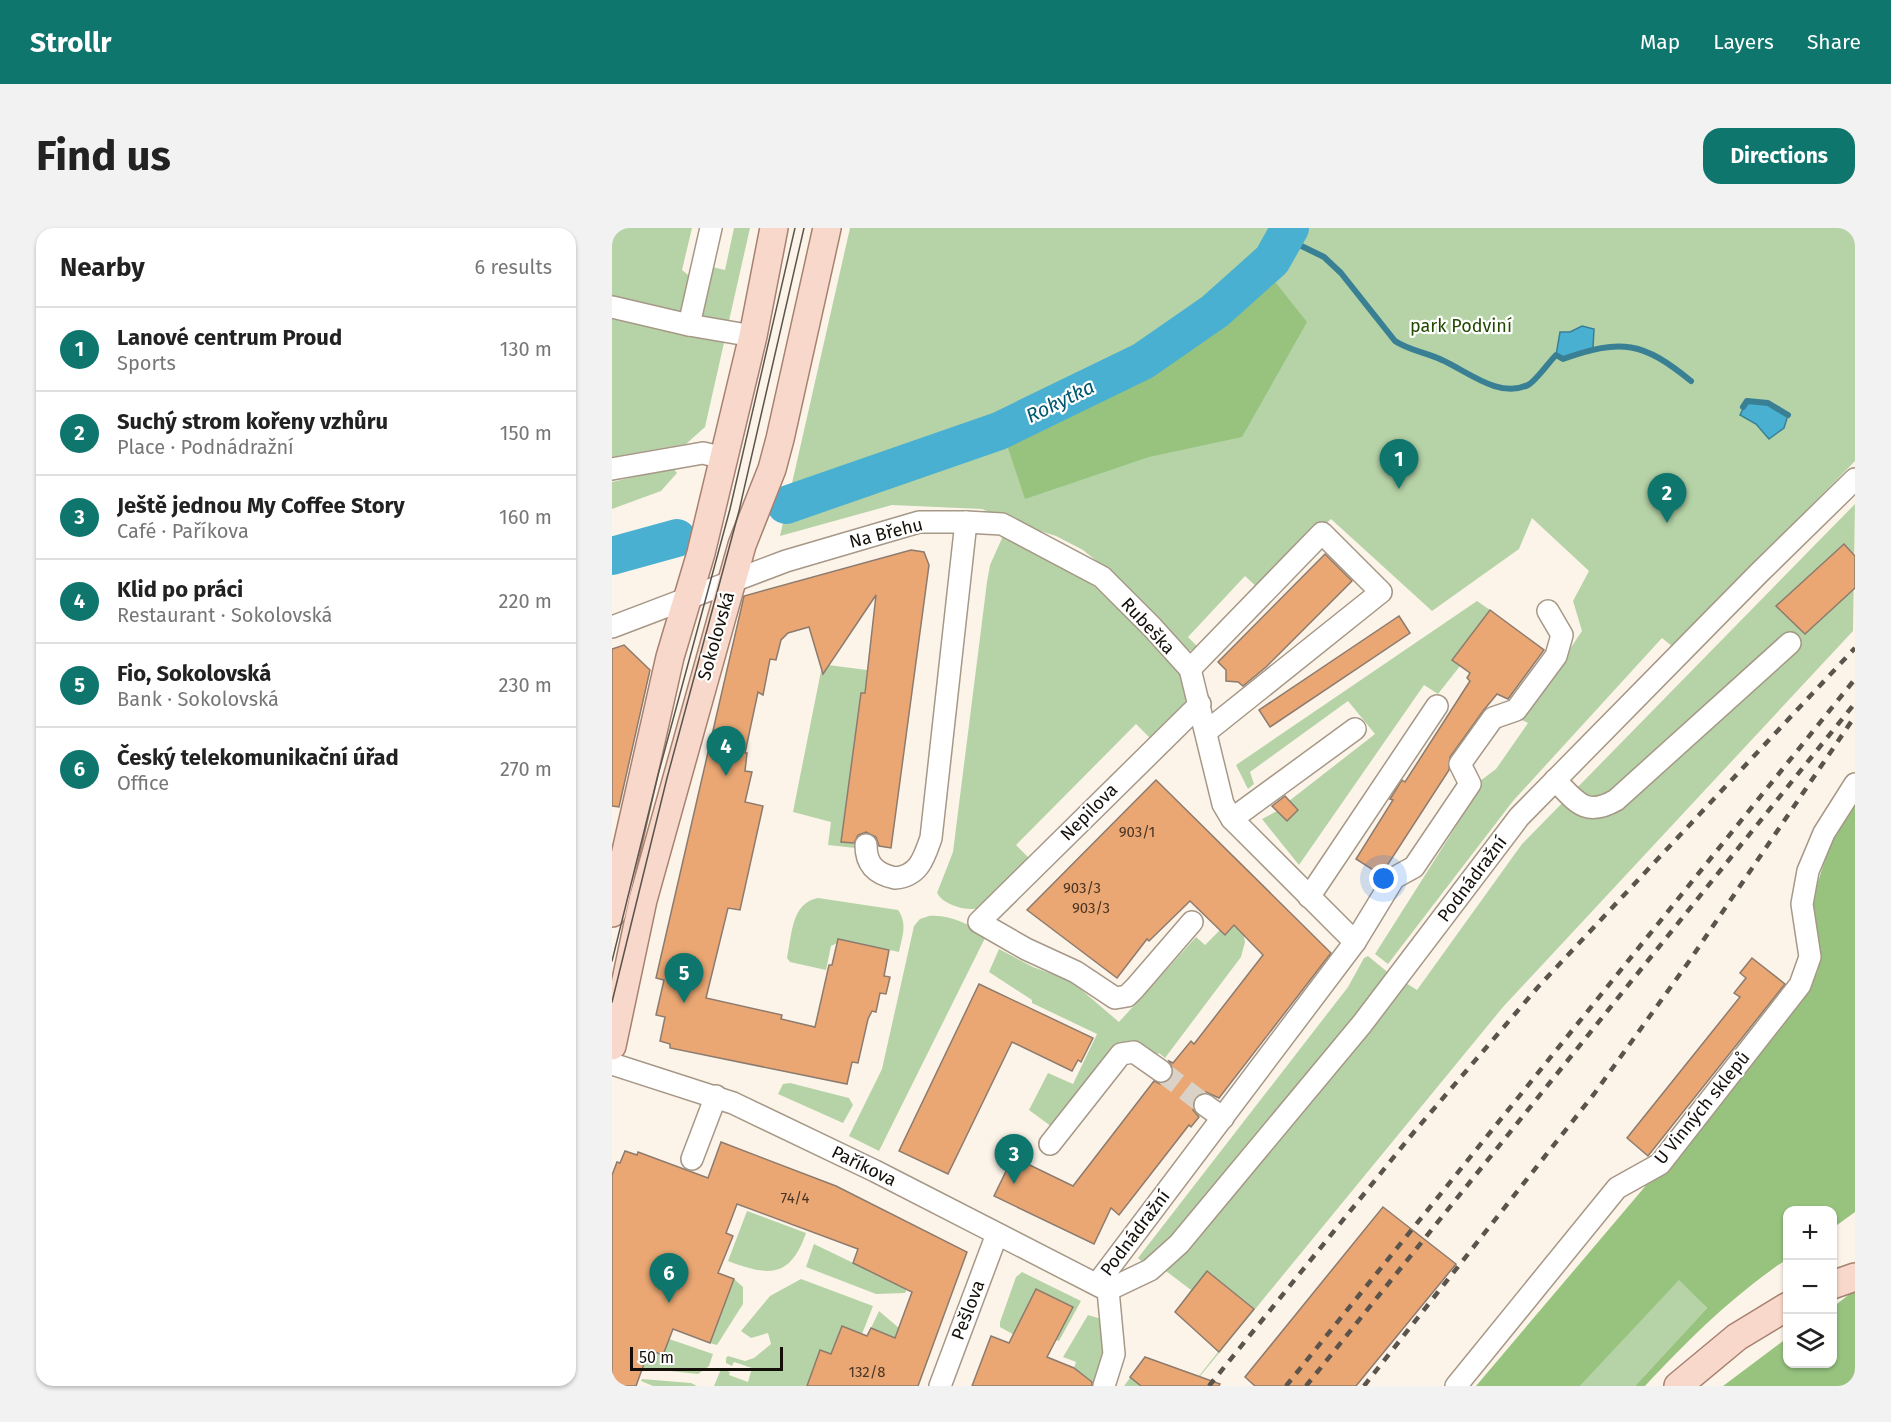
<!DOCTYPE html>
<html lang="en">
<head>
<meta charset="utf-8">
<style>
  :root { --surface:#fff; --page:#f2f2f2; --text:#222; --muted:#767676; --line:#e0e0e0; --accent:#0f766e }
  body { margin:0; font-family:"Fira Sans",sans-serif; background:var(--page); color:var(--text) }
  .controls { position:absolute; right:18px; bottom:18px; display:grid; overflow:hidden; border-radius:12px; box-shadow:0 2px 4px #0004 }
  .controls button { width:54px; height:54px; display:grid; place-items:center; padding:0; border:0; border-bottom:2px solid var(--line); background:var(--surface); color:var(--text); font:30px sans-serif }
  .scale { position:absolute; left:18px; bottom:15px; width:153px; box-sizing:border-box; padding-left:6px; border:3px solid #140f09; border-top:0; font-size:16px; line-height:21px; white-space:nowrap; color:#140f09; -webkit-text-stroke:4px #fff; paint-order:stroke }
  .you { position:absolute; left:772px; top:651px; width:21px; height:21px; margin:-15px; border:4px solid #fff; border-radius:50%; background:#1a73e8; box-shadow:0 0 0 9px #1a73e833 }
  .badge { display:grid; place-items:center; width:39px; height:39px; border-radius:50%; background:var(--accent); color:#fff; font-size:20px; font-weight:700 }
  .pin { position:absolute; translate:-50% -50px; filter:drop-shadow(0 2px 3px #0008) }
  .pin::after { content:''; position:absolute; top:32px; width:21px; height:18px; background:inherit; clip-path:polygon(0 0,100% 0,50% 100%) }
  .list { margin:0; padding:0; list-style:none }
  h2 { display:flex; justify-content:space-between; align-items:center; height:78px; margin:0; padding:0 24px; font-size:26px }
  h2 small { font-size:20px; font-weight:400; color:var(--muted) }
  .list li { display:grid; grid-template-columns:39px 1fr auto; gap:18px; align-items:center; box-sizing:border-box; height:84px; padding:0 24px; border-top:2px solid var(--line) }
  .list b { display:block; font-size:22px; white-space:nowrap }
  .list p { margin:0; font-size:20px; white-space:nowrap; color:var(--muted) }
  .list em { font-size:20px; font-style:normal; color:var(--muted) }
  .icon { flex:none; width:33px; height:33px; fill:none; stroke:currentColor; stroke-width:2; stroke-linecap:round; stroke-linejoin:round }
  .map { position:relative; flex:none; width:1243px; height:1158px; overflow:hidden; border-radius:18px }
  header { display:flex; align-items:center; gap:36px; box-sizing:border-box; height:84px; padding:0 30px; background:var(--accent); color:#fff }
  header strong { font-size:28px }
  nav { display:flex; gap:33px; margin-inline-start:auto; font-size:21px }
  .intro { display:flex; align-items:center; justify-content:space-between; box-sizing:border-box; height:144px; padding:0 36px }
  h1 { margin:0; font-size:42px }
  .button { padding:15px 27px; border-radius:18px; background:var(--accent); color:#fff; font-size:21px; font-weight:700 }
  main { display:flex; gap:36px; padding:0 36px }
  aside { flex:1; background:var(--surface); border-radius:18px; box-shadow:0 2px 4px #0004 }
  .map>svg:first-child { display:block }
  .green { fill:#b6d3a7; fill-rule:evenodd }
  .forest { fill:#97c37f }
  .water { fill:#4ab0d1; stroke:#3a8095; stroke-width:1.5 }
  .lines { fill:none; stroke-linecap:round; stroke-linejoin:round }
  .stream { stroke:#3a8095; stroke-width:6 }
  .river { stroke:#4ab0d1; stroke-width:38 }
  .building { fill:#eaa773; stroke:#8d7b6e; stroke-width:1.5 }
  .minor-tunnel { stroke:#dad2c7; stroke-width:21; stroke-dasharray:21 10; stroke-linecap:butt }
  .minor-casing { stroke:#a69887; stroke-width:24 }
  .major-casing { stroke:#a68170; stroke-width:30 }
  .minor { stroke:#fff; stroke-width:21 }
  .major { stroke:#f8d8ca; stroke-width:27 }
  .tram { stroke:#5a544c; stroke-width:1.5 }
  .rail { stroke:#5a544c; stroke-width:4.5; stroke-dasharray:8 8; stroke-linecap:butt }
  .labels { text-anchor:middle; stroke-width:4.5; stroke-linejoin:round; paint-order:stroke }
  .number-label { font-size:15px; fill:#4a3524 }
  .park-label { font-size:18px; fill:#224900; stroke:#fff }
  .street-label { font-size:18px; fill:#140f09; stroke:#fff }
  .water-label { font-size:20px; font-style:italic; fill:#00586f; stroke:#fff }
</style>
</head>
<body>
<header>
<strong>Strollr</strong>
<nav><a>Map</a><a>Layers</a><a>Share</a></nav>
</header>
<div class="intro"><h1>Find us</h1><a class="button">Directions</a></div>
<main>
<aside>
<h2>Nearby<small>6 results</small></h2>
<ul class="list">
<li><span class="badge">1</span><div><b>Lanové centrum Proud</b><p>Sports</p></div><em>130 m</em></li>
<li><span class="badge">2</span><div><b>Suchý strom kořeny vzhůru</b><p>Place · Podnádražní</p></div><em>150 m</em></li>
<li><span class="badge">3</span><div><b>Ještě jednou My Coffee Story</b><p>Café · Paříkova</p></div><em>160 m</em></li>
<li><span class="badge">4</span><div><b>Klid po práci</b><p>Restaurant · Sokolovská</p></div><em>220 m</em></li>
<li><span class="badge">5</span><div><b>Fio, Sokolovská</b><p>Bank · Sokolovská</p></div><em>230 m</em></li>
<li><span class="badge">6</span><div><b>Český telekomunikační úřad</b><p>Office</p></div><em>270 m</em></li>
</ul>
</aside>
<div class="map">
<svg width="1243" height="1158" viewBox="0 0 1243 1158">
  <rect width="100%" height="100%" fill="#fdf4e9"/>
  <g class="green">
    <path d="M 0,0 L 80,0 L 70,42 L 91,59 L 96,38 L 113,42 L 122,0 L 138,0 L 93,199 L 74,216 L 0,229 Z"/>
    <path d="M 238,0 L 1243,0 L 1243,233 L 1061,419 L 1050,410 L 901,573 L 776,736 L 763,726 L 860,573 L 868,553 L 884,541 L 916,495 L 910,492 L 970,403 L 961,373 L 977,343 L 920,290 L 907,321 L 820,383 L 719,291 L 647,361 L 633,348 L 576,409 L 587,420 L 576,423 L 493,340 L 471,322 L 444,308 L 394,292 L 370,281 L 280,277 L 168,308 ZM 970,98 L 982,102 L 981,120 L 951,131 L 944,127 L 948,104 L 958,104 Z"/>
    <path d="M 61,240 L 65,245 L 49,263 L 0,281 L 0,254 Z"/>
    <path d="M 1243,276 L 1241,403 L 891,779 L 580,1158 L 512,1158 L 533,1129 L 587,1148 L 606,1124 L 563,1084 L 579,1062 L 550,1040 L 794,755 L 805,762 L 910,616 Z"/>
    <path d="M 391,308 L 466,345 L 482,358 L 557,430 L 569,447 L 576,467 L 570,481 L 540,512 L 524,496 L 404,617 L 417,630 L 372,679 C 358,684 333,679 325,665 L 341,624 L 375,354 L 378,337 Z"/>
    <path d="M 865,373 L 878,382 L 840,432 L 848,438 L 826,466 L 812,457 L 687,637 L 650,591 L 665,583 L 675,593 L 677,573 L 763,506 L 736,473 L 638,544 L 642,556 L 636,561 L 624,537 Z"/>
    <path d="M 216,437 L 255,442 L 253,465 L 249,465 L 229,612 L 243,615 L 243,620 L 216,617 L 219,594 L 181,584 L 209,443 L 213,443 Z"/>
    <path d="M 206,670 L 286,682 C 296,696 290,709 287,724 L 226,711 L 225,715 L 219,718 L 214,742 L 178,734 L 175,730 C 180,707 179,675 206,670 Z"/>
    <path d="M 317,688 C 338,686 356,697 375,706 L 267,923 L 237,908 L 270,841 L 302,698 L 308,691 Z"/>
    <path d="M 629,691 L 633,714 L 629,729 L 553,830 L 547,825 L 544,828 L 523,814 L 511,815 L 504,819 L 440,899 L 417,882 L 436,845 L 461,856 L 485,806 L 420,775 L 420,772 L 377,744 L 387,721 L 421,739 L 459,753 L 507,794 L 584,709 L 593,717 L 608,702 L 613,707 Z"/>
    <path d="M 756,728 L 778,746 L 563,1010 L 534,1037 L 526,1030 L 736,759 L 752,730 Z"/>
    <path d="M 178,855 L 237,870 L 241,877 L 231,895 L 166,866 L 171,856 Z"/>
    <path d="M 135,983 L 194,1005 C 178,1051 156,1048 116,1033 Z"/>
    <path d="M 202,1016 L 295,1061 L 293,1065 L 264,1066 L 194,1039 Z"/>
    <path d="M 410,1044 L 469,1073 L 447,1113 L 444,1112 L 460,1079 L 404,1108 L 388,1099 L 388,1094 L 404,1049 Z"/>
    <path d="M 122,1051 L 131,1059 L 131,1076 L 105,1117 L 98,1115 Z"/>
    <path d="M 189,1051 L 261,1078 L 250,1106 L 219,1126 L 208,1122 L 195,1158 L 102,1158 L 109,1141 L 118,1144 L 117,1147 L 136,1154 L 140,1140 L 122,1134 L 120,1138 L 114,1135 L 114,1130 L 116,1128 L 133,1133 L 142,1130 L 159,1116 L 156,1105 L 139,1110 L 129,1103 L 158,1068 Z"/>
    <path d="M 1067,1051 L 1095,1080 L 1023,1158 L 968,1158 Z"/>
    <path d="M 267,1083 L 287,1100 L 280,1117 L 272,1105 L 259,1100 Z"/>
    <path d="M 476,1087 L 493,1092 L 496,1118 L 483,1158 L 473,1158 L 478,1152 L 462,1140 L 464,1134 L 451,1129 Z"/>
    <path d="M 57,1111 L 101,1126 L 97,1138 L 86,1146 L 30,1140 L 37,1122 Z"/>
    <path d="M 30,1151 L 79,1155 L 85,1158 L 41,1158 L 29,1153 Z"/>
  </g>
  <g class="forest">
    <path d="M 656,45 L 695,94 L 630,209 L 537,229 L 413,271 L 393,211 L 546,133 Z"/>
    <path d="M 1243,577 L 1243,984 L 1221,1000 L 1220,982 L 1176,982 L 1175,1031 C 1118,1070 1080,1108 1033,1158 L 1023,1158 L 1095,1080 L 1067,1052 L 968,1158 L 864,1158 L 1153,817 L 1206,743 L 1200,672 L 1222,605 Z"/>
    <path d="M 1239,1065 L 1243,1065 L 1243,1158 L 1111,1158 L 1175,1110 L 1176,1136 L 1220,1136 L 1221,1079 Z"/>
  </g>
  <g class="water">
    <path d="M 970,98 L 982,101 L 981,120 L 951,131 L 944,127 L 948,104 L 958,104 Z"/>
    <path d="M 1135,173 L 1156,175 L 1176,187 L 1172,200 L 1157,211 L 1144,196 L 1128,187 Z"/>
  </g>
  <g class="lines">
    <g class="stream">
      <path d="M 671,9 L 712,29 L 729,45 L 783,113 C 798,123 814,124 830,132 C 855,143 887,171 916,157 C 923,154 937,134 944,127 L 951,131 C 1010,110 1031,114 1079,153"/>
      <path d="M 1131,179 L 1135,173 L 1156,175 L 1176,187"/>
    </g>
    <g class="river">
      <path d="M 174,277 L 387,203 L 531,133 L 603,83 L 660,32 L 678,0"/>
      <path d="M 0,328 L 65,310"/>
    </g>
  </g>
  <g class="building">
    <path d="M 1232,316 L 1243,328 L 1243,360 L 1193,406 L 1164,378 Z"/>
    <path d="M 299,322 L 312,324 L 317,337 L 279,620 L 267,618 L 264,609 L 254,604 L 246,607 L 242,615 L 229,614 L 249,465 L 253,465 L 264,367 L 211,446 L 197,399 L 176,405 L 169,412 L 164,432 L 158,431 L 151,467 L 146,464 L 133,525 L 135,525 L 133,543 L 140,544 L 133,574 L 151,578 L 128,682 L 116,680 L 94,770 L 170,787 L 169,791 L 203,799 L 217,737 L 220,737 L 226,711 L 277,722 L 272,748 L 278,749 L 274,766 L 268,765 L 264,784 L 260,783 L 256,791 L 246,835 L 240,834 L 235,856 L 58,820 L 58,816 L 48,813 L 53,789 L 44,787 L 52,752 L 44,750 L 132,368 Z"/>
    <path d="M 713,326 L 740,353 L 654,439 L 631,458 L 626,454 L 614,453 L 614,442 L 606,434 Z"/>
    <path d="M 878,382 L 932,422 L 896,471 L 885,466 L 871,483 L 838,529 L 837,542 L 769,647 L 744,631 L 781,572 L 778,571 L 790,552 L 793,554 L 858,453 L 855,450 L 858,445 L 840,432 Z"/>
    <path d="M 787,388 L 798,405 L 658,499 L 647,482 Z"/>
    <path d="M 12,417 L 38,442 L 7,579 L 0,578 L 0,421 Z"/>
    <path d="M 544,552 L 719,725 L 607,870 L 594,864 L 583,869 L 581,882 L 587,889 L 579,899 L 577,897 L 507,987 L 499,980 L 482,1016 L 382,968 L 401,929 L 461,958 L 542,853 L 548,856 L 559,851 L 562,844 L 557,833 L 561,835 L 579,813 L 582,816 L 651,727 L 622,697 L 613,707 L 578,673 L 537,713 L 535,711 L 505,750 L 415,682 Z"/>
    <path d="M 673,568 L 686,582 L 675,593 L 660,578 Z"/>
    <path d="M 1140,730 L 1173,756 L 1036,928 L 1015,910 L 1128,769 L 1122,765 L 1134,750 L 1128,745 Z"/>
    <path d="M 367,756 L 481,810 L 469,834 L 466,832 L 460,843 L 400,814 L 336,946 L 287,923 Z"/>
    <path d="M 109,914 L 224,958 L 355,1024 L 306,1158 L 195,1158 L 208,1122 L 219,1126 L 230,1098 L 255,1108 L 259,1100 L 283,1110 L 300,1064 L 241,1035 L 246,1021 L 125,976 L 114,1005 L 121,1008 L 106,1045 L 122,1051 L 98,1115 L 61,1101 L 51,1127 L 37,1122 L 24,1158 L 0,1158 L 0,947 L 5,934 L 8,935 L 13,923 L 25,927 L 26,924 L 96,950 Z"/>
    <path d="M 771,979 L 844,1036 L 744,1158 L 643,1158 L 633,1149 Z"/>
    <path d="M 595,1043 L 642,1081 L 607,1124 L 563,1084 Z"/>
    <path d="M 424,1061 L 461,1079 L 435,1129 L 462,1140 L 480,1154 L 480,1158 L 360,1158 L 379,1108 L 397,1115 Z"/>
    <path d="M 533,1129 L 608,1156 L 607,1158 L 529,1158 L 518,1149 Z"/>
  </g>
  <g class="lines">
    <path class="minor-tunnel" d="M 549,843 L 593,877"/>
    <g class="minor-casing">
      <g id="minor">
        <path d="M 0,79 L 77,97 L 141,108"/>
        <path d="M 77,97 L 99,0"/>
        <path d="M 0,241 L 91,225 L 112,230"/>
        <path d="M 354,294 L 390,296 L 490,349 L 540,399 L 578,441 L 611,576 L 620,591 L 743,714"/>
        <path d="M 0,399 L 174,333 L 307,294 L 354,294 L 319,610 C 312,630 307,648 283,650 C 264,646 254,637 254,617"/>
        <path d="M 578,441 L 710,305 L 769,364 L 594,504"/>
        <path d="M 943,552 C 964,573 973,590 1004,572 L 1178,415"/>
        <path d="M 620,591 L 743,501"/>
        <path d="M 697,669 L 825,478"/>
        <path d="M 580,694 L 523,760 L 515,768 L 503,770 L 464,744 L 414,721 L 367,694 L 588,476"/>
        <path d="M 0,836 L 121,875 L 263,943 L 495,1062"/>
        <path d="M 593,877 L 611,890"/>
        <path d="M 438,916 L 509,826 L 522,824 L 549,843"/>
        <path d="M 80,931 L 104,868"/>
        <path d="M 485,1056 L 743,714 L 782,650 L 802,639 L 858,556 L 848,536 L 881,490 L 904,482 L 944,428 L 950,407 L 936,383"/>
        <path d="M 496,1062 L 538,1042 L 567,1016 L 750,796 L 907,589 L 1147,345 L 1243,251"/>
        <path d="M 328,1158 L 385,1006"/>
        <path d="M 492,1158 L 502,1126 L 496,1062"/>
        <path d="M 844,1158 L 1005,960 L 1048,936 L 1188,757 L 1198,729 L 1190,676 L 1196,643 L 1212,605 L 1243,556"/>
      </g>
    </g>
    <g class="major-casing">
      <g id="major">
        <path d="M 0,685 L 58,429 L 89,325 L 141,108 L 162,0"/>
        <path d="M 0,818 L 31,672 L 130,317 L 160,241 L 168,211 L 215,0"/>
        <path d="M 1220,1057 L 1243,1049"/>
        <path d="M 1066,1158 L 1125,1109 L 1176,1078"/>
      </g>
    </g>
    <use href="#minor" class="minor"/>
    <use href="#major" class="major"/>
    <g class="tram">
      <path d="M 0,733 L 46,547 L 118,281 L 183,0"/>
      <path d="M 0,774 L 55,550 L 127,283 L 192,0"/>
    </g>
    <g class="rail">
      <path d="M 597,1158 L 802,904 L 926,759 L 1243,420"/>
      <path d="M 674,1158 L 1243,451"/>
      <path d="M 694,1158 L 1243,475"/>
      <path d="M 752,1158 L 982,866 L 1078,732 L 1243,488"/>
    </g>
  </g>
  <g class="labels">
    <g class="number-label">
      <text x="525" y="609">903/1</text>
      <text x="470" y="665">903/3</text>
      <text x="479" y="685">903/3</text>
      <text x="183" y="975">74/4</text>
      <text x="255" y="1149">132/8</text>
    </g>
    <g class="park-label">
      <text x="849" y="104">park Podviní</text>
    </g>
    <g class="street-label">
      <text transform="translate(274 305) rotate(-14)" y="6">Na Břehu</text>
      <text transform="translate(536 398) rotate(47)" y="6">Rubeška</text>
      <text transform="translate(104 408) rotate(-74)" y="6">Sokolovská</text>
      <text transform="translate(477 584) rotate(-45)" y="6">Nepilova</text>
      <text transform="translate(860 651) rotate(-53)" y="6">Podnádražní</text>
      <text transform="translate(1090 880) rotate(-51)" y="6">U Vinných sklepů</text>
      <text transform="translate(252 938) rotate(26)" y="6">Paříkova</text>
      <text transform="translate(523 1005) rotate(-53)" y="6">Podnádražní</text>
      <text transform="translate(356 1082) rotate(-69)" y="6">Pešlova</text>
    </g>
    <g class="water-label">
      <text transform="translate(448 173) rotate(-26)" y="7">Rokytka</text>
    </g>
  </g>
</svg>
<div class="controls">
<button>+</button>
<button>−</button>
<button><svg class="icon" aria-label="layers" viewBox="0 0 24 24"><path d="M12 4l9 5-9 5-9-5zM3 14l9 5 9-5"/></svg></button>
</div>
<div class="scale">50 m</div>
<div class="you"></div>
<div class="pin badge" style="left:787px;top:261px">1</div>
<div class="pin badge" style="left:1055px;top:295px">2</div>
<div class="pin badge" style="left:402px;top:956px">3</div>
<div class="pin badge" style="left:114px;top:548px">4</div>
<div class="pin badge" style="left:72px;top:775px">5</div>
<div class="pin badge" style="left:57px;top:1075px">6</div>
</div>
</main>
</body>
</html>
